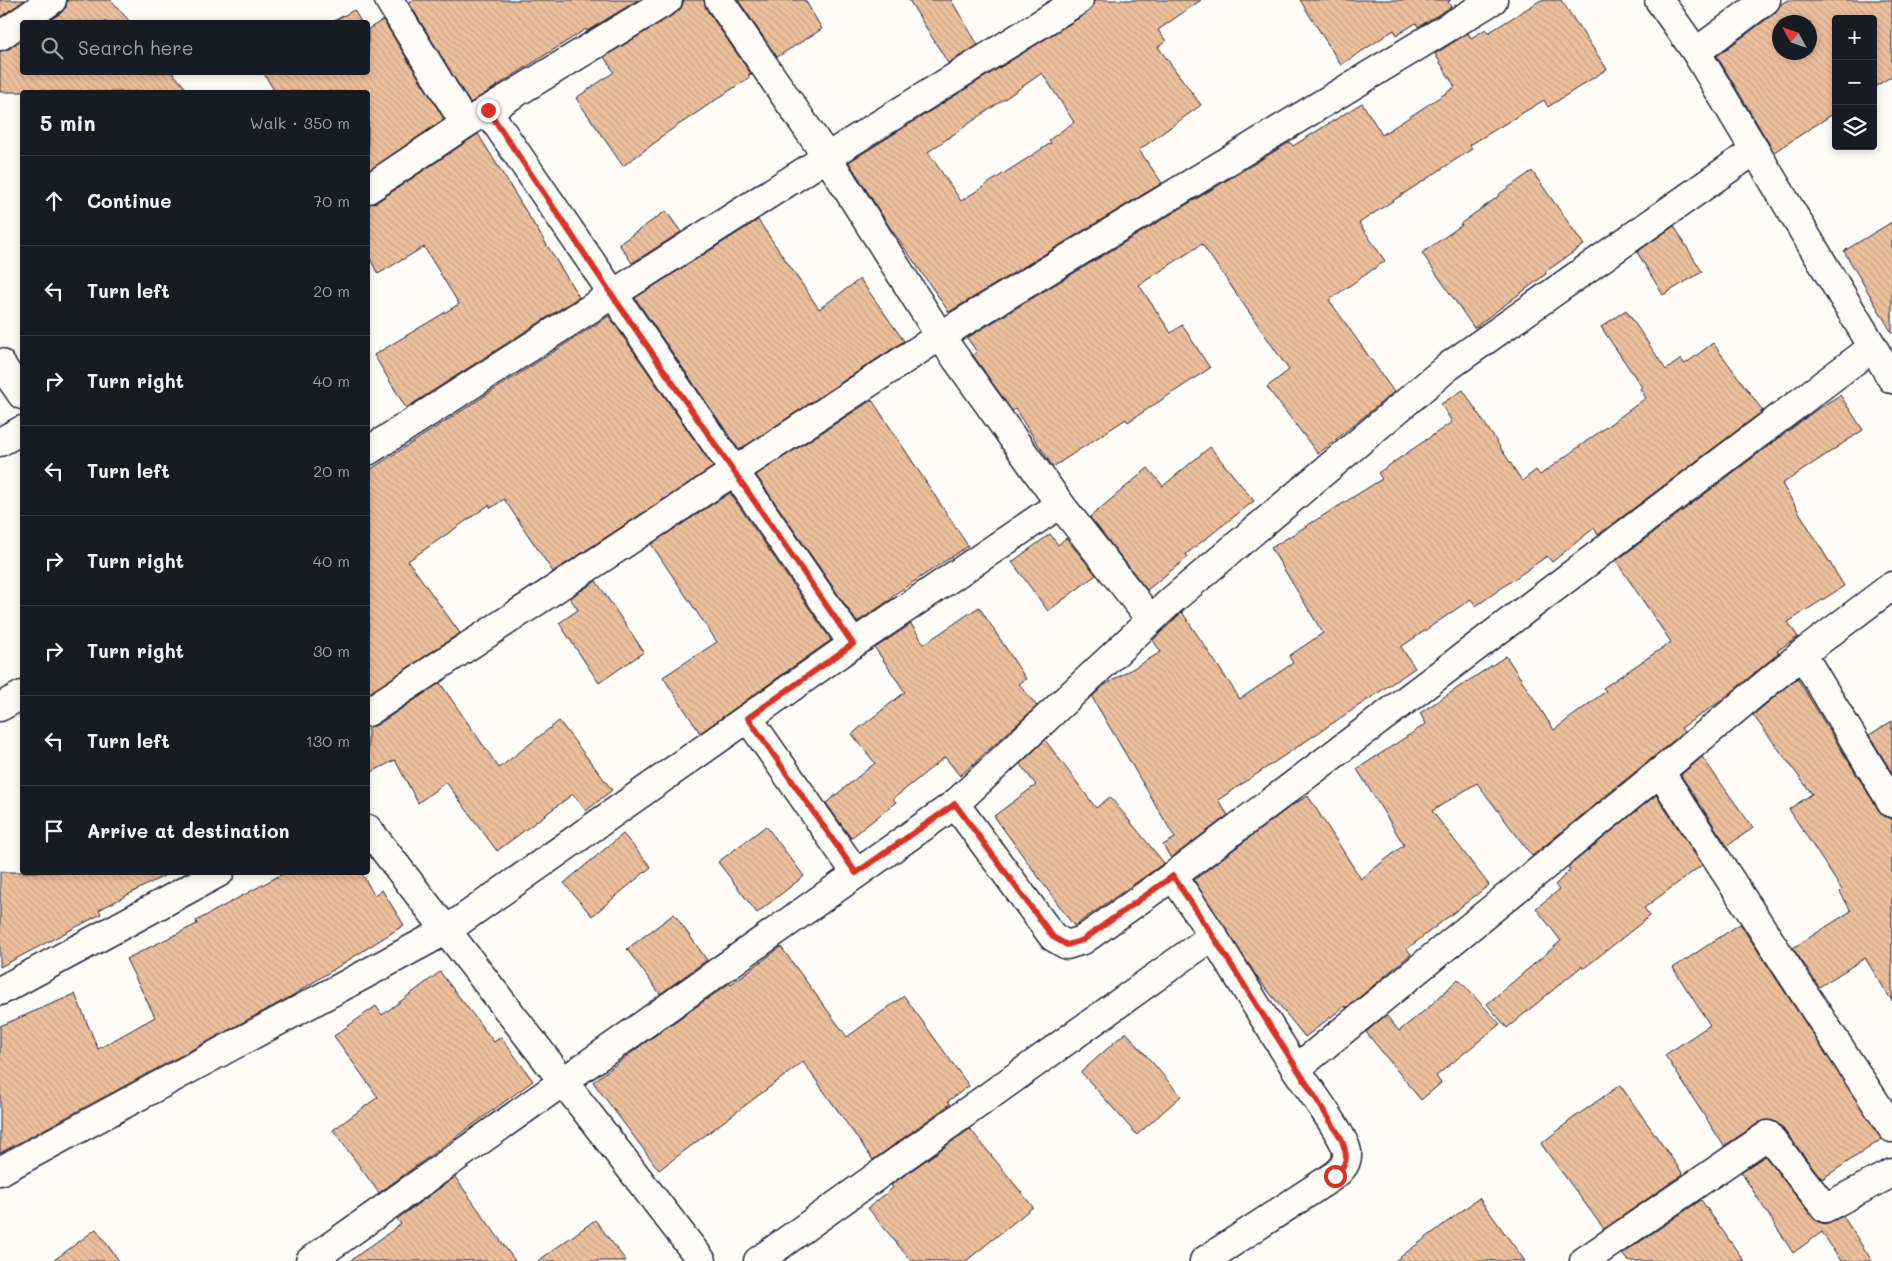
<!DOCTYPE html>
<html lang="en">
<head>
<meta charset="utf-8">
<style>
  :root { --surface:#171b24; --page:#242831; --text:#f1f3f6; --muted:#9ea1a6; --line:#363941 }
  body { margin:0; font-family:Mali,sans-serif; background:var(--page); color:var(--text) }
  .controls { position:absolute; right:15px; top:15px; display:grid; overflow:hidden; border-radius:5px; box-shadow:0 2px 8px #0003 }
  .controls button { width:45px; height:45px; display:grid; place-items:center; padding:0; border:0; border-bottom:1px solid var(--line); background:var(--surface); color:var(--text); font:25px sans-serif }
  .compass { position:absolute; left:1772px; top:15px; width:45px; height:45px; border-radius:50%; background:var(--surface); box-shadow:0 2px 8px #0003; rotate:310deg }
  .stop { position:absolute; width:15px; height:15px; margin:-11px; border:4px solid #d93025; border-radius:50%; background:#fff }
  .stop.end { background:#d93025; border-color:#fff; box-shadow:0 1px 5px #0008 }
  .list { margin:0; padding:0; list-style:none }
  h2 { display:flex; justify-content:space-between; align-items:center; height:65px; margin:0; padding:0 20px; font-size:21px }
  h2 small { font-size:16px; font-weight:400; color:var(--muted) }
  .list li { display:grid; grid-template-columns:32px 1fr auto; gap:15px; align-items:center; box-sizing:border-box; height:90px; padding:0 20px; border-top:1px solid var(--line) }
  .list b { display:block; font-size:19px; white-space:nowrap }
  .list em { font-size:16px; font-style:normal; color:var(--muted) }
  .icon { flex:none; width:28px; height:28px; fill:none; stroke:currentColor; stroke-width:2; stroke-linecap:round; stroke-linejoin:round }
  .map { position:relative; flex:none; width:1892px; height:1261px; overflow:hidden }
  .search { position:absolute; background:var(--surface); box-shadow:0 2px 8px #0003; left:20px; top:20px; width:350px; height:55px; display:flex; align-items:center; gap:12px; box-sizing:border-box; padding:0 18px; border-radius:5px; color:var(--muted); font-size:19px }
  .panel { position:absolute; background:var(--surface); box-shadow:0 2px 8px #0003; left:20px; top:90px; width:350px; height:785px; border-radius:5px }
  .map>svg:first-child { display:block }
  .building { fill:url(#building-back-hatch); stroke:#22223b; fill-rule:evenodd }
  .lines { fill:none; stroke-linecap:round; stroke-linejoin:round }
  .street-casing { stroke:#22223b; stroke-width:31 }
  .street { stroke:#fdfcf7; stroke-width:28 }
  .route { stroke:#d93025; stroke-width:6 }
</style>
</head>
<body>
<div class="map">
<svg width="1892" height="1261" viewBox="0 0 1892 1261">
  <defs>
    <pattern id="building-back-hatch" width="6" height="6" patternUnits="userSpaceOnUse" patternTransform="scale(1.25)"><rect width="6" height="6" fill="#edc09d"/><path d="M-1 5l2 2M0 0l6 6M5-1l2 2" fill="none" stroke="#cba588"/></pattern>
  </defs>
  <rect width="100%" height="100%" fill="#fdfcf7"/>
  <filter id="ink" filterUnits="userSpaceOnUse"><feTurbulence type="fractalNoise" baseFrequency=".02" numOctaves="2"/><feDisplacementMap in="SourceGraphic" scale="10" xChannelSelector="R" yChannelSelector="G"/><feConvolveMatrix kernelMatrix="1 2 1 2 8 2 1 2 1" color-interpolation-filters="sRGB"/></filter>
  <g filter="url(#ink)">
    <g class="building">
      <path d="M 0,0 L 25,0 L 0,17 Z"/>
      <path d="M 67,0 L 111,0 L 130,22 L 47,22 L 61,13 L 66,7 Z"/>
      <path d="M 413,0 L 638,0 L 587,31 L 586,29 L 470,103 L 409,3 Z"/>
      <path d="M 684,0 L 704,0 L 706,9 L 751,74 L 748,75 L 750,77 L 659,138 L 660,139 L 623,166 L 576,98 L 614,72 L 604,57 L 676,13 L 681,8 Z"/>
      <path d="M 738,0 L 805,0 L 822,29 L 777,57 Z"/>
      <path d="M 909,0 L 951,0 L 978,45 L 948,63 Z"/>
      <path d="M 1095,0 L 1201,0 L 1158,30 L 1166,41 L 1158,47 L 1201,105 L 1139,150 L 1162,183 L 949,312 L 887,223 L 849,162 L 1087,13 L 1092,8 ZM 1042,73 L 1074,122 L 1049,140 L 1051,143 L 961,201 L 928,152 Z"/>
      <path d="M 1300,0 L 1451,0 L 1448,2 L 1451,7 L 1418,27 L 1416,23 L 1397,35 L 1394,30 L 1341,65 Z"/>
      <path d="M 1541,0 L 1561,0 L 1607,69 L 1548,107 L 1544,100 L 1470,145 L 1472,149 L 1359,223 L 1385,261 L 1329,300 L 1394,392 L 1318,454 L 1267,387 L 1289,370 L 1202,244 L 1139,285 L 1171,333 L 1182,325 L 1210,368 L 1128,422 L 1126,419 L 1053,467 L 1015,409 L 1012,411 L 973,355 L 977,352 L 967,338 L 1290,142 L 1293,146 L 1362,103 L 1382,135 L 1455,87 L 1435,54 L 1468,33 L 1471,38 L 1486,29 L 1488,33 Z"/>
      <path d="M 1788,0 L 1892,0 L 1892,76 L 1873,88 L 1873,19 L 1836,19 L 1836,112 L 1774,152 L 1717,56 L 1775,13 L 1781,4 ZM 1780,22 L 1810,22 L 1810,52 L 1780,52 Z"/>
      <path d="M 354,10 L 361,22 L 332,22 Z"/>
      <path d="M 383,20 L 444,119 L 368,171 L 368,92 L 275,92 L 263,72 L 368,72 L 368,29 Z"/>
      <path d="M 22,39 L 22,72 L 172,72 L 189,92 L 0,92 L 0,51 L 9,49 Z"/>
      <path d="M 478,134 L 579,297 L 406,408 L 374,355 L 459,304 L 424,247 L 378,274 L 368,255 L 368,204 L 377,202 Z"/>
      <path d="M 1532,171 L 1584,245 L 1545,272 L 1546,274 L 1474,328 L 1422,253 L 1462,225 L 1460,224 L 1499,196 L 1498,195 Z"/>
      <path d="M 666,211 L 681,232 L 632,263 L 619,244 Z"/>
      <path d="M 758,220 L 819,309 L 860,279 L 904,341 L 739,450 L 635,298 Z"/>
      <path d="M 1892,222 L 1892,333 L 1844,251 Z"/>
      <path d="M 1674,226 L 1702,272 L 1663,295 L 1637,252 Z"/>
      <path d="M 1626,310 L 1666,370 L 1681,359 L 1685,364 L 1713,343 L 1763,411 L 1598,535 L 1594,528 L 1552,562 L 1547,556 L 1476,606 L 1471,599 L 1401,647 L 1415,668 L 1218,800 L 1228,815 L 1171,858 L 1163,845 L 1175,838 L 1092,697 L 1103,686 L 1161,652 L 1153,640 L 1182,612 L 1240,699 L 1293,663 L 1289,656 L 1323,633 L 1271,548 L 1382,479 L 1378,473 L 1452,422 L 1441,404 L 1463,390 L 1522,481 L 1536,470 L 1540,475 L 1646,398 L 1640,389 L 1642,387 L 1601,327 Z"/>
      <path d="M 609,316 L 713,467 L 553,572 L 504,499 L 491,508 L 489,505 L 408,561 L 460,633 L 368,694 L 368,471 Z"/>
      <path d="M 1840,395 L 1863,430 L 1782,484 L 1844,586 L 1788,622 L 1798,637 L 1777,651 L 1779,653 L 1718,703 L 1681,728 L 1684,732 L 1532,856 L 1477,783 L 1432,811 L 1489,885 L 1407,949 L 1411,954 L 1367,991 L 1346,1008 L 1345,1006 L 1305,1037 L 1257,977 L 1194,880 L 1291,806 L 1308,796 L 1361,879 L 1404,845 L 1357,769 L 1426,724 L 1420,713 L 1506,656 L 1554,730 L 1606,691 L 1603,688 L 1671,642 L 1616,561 L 1816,410 Z"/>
      <path d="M 872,400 L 968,546 L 892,596 L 893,598 L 857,622 L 756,475 Z"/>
      <path d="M 1210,447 L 1254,501 L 1186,554 L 1188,557 L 1147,590 L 1090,517 L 1148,468 L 1163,486 Z"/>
      <path d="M 730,493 L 831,640 L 700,733 L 663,677 L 717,642 L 651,544 Z"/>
      <path d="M 1050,534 L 1058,545 L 1066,538 L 1096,575 L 1048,611 L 1012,562 Z"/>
      <path d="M 596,581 L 644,652 L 599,683 L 559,623 L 578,610 L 570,598 Z"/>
      <path d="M 979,607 L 1026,679 L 1019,684 L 1037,706 L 960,776 L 945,757 L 893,799 L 896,802 L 851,838 L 826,803 L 875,763 L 852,734 L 905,692 L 875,648 L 911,624 L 924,644 Z"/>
      <path d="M 1797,678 L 1879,811 L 1884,816 L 1892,819 L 1892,1001 L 1865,958 L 1819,987 L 1793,948 L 1851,911 L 1840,892 L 1842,890 L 1789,809 L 1812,794 L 1753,715 Z"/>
      <path d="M 440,683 L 499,768 L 559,721 L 612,790 L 586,811 L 573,794 L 497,851 L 446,782 L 418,803 L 395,760 L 368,774 L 368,727 L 377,725 Z"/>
      <path d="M 1892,721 L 1892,773 L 1869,735 Z"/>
      <path d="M 1045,740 L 1096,808 L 1110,797 L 1164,863 L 1074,926 L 994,816 L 1036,785 L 1020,764 Z"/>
      <path d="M 1702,757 L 1753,828 L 1727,846 L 1681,775 Z"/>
      <path d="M 1656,795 L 1702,865 L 1644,908 L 1650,916 L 1583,969 L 1582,966 L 1507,1028 L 1487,1004 L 1561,941 L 1536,908 L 1559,890 L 1555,885 L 1570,870 L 1568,867 Z"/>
      <path d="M 766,826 L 804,876 L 757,913 L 718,862 Z"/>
      <path d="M 623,834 L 651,867 L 592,916 L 564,883 Z"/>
      <path d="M 0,872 L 171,872 L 99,910 L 101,914 L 0,967 Z"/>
      <path d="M 286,872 L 361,872 L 374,895 L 382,890 L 404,925 L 290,997 L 0,1153 L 0,1026 L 75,994 L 98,1049 L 155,1017 L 126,959 L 197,924 L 196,921 Z"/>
      <path d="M 674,914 L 707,960 L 660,994 L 627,949 Z"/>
      <path d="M 1740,924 L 1882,1139 L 1822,1179 L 1780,1125 L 1774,1121 L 1766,1120 L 1760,1122 L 1724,1146 L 1665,1055 L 1710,1025 L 1673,968 Z"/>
      <path d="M 781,947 L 847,1037 L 904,996 L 969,1086 L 948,1101 L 950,1104 L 873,1160 L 803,1062 L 659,1170 L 593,1082 L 643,1044 L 730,983 L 731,984 Z"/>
      <path d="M 440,972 L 494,1042 L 501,1037 L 533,1081 L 379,1193 L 333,1130 L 378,1097 L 334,1036 L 376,1006 L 382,1015 Z"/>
      <path d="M 1458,979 L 1500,1024 L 1436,1076 L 1441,1083 L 1421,1100 L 1366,1032 L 1386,1015 L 1399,1031 L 1429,1007 Z"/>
      <path d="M 1126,1032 L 1181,1096 L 1137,1135 L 1081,1072 Z"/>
      <path d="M 1620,1085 L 1683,1174 L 1604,1229 L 1541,1144 L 1572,1119 Z"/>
      <path d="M 970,1129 L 1033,1207 L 966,1261 L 911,1261 L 868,1208 L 893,1188 L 891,1185 Z"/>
      <path d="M 1765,1156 L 1813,1218 L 1818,1222 L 1826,1224 L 1843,1216 L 1872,1261 L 1841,1261 L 1822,1232 L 1793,1253 L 1741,1172 Z"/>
      <path d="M 455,1177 L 515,1261 L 350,1261 L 401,1224 L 397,1219 Z"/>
      <path d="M 1479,1198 L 1525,1261 L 1395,1261 Z"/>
      <path d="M 1701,1200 L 1744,1261 L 1628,1261 L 1622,1254 Z"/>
      <path d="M 595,1220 L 626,1261 L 538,1261 Z"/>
      <path d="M 96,1229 L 119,1261 L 53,1261 Z"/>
    </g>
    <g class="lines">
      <g class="street-casing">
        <g id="street">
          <path d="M 389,0 L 465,124"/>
          <path d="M 1659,0 L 1696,52 L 1892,379"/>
          <path d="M 0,36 L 52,0"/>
          <path d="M 1696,52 L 1766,0"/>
          <path d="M 487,110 L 853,644"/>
          <path d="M 368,189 L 465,124 L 668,0"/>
          <path d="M 0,363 L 22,395"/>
          <path d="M 0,442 L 22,430"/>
          <path d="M 368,451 L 827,157 L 1079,0"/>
          <path d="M 1060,504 L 1151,620"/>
          <path d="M 1802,654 L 1892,803"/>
          <path d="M 0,707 L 22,695"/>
          <path d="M 368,712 L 940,336 L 1493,0"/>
          <path d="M 748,718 L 856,873"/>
          <path d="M 1660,772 L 1892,1128"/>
          <path d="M 955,804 L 1053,937 L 1067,945 L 1083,940 L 1173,876 L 1873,347"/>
          <path d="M 368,829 L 702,1261"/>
          <path d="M 1173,876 L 1213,936"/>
          <path d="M 0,991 L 220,872"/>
          <path d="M 0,1171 L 447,930 L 853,644 L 1060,504 L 940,336 L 827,157 L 719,0"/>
          <path d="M 310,1261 L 955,804 L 1171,601 L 1449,366 L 1755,150"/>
          <path d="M 758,1261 L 1213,936 L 1296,1069 L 1660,772 L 1802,654 L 1892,586"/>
          <path d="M 1204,1261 L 1335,1175 C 1342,1169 1348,1163 1347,1152 C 1345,1136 1306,1085 1296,1069"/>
          <path d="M 1584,1261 L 1768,1135 L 1825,1208 L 1892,1173"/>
        </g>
      </g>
      <use href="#street" class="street"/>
    </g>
  </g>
  <g class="lines" filter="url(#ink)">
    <path class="route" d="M 488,110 L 612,295 L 853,644 L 748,718 L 856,873 L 955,804 L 1053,937 L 1067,945 L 1083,940 L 1173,876 L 1213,936 L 1341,1138 C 1348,1156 1349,1162 1335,1176"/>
  </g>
</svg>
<div class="controls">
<button>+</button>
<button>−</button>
<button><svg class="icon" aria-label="layers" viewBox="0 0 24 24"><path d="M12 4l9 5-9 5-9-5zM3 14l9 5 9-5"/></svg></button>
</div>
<svg class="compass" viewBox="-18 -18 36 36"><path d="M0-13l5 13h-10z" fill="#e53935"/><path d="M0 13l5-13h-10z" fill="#9ea1a6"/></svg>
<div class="stop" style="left:1335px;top:1176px"></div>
<div class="stop end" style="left:488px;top:110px"></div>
<div class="search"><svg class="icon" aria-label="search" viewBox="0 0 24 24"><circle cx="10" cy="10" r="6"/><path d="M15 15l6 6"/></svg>Search here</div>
<section class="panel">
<h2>5 min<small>Walk · 350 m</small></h2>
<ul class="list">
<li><svg class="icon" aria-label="ahead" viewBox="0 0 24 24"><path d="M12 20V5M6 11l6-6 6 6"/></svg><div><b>Continue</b></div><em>70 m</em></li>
<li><svg class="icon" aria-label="left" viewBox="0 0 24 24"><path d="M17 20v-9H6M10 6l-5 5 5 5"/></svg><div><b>Turn left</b></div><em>20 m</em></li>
<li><svg class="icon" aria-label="right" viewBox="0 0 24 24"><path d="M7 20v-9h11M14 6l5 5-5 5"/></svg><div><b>Turn right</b></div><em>40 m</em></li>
<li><svg class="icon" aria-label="left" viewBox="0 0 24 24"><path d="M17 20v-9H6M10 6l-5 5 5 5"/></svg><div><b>Turn left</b></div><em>20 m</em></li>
<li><svg class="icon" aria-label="right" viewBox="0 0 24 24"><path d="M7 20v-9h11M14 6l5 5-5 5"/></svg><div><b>Turn right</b></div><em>40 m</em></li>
<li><svg class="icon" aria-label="right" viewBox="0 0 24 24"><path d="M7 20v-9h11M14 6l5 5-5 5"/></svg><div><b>Turn right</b></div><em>30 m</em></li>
<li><svg class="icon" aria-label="left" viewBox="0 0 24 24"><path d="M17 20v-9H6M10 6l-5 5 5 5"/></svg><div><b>Turn left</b></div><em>130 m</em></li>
<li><svg class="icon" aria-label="arrive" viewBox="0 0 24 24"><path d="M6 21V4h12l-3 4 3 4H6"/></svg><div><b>Arrive at destination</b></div></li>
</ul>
</section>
</div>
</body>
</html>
